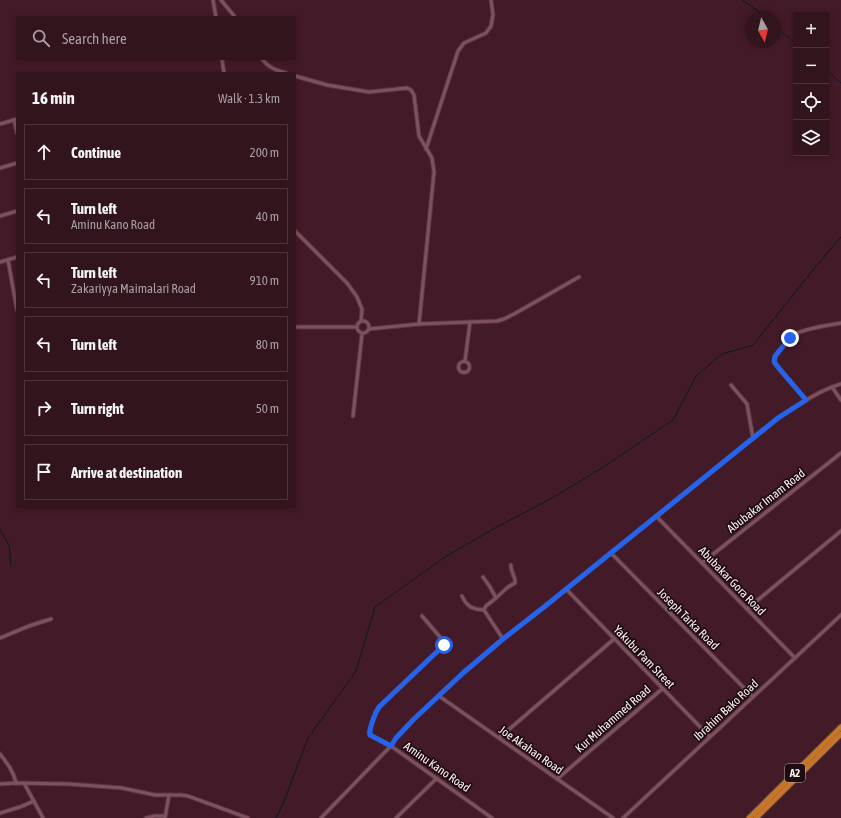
<!DOCTYPE html>
<html lang="en">
<head>
<meta charset="utf-8">
<style>
  :root { --surface:#32141d; --page:#3d212a; --text:#f1f3f6; --muted:#a89ea4; --line:#4d333b }
  body { margin:0; font-family:"Asap Condensed",sans-serif; background:var(--page); color:var(--text) }
  .controls { position:absolute; right:12px; top:12px; display:grid; overflow:hidden; border-radius:0px; box-shadow:0 2px 6px #0003 }
  .controls button { width:36px; height:36px; display:grid; place-items:center; padding:0; border:0; border-bottom:1px solid var(--line); background:var(--surface); color:var(--text); font:20px sans-serif }
  .compass { position:absolute; left:745px; top:12px; width:36px; height:36px; border-radius:50%; background:var(--surface); box-shadow:0 2px 6px #0003; rotate:172deg }
  .stop { position:absolute; width:12px; height:12px; margin:-9px; border:3px solid #2563eb; border-radius:50%; background:#fff }
  .stop.end { background:#2563eb; border-color:#fff; box-shadow:0 1px 4px #0008 }
  .list { margin:0; padding:0; list-style:none }
  h2 { display:flex; justify-content:space-between; align-items:center; height:52px; margin:0; padding:0 16px; font-size:17px }
  h2 small { font-size:13px; font-weight:400; color:var(--muted) }
  .list li { display:grid; grid-template-columns:26px 1fr auto; gap:12px; align-items:center; box-sizing:border-box; height:56px; margin:0 8px 8px; padding:0 8px; border:1px solid var(--line); border-radius:0px }
  .list b { display:block; font-size:15px; white-space:nowrap }
  .list p { margin:0; font-size:13px; white-space:nowrap; color:var(--muted) }
  .list em { font-size:13px; font-style:normal; color:var(--muted) }
  .icon { flex:none; width:22px; height:22px; fill:none; stroke:currentColor; stroke-width:2; stroke-linecap:round; stroke-linejoin:round }
  .map { position:relative; flex:none; width:841px; height:818px; overflow:hidden }
  .search { position:absolute; background:var(--surface); box-shadow:0 2px 6px #0003; left:16px; top:16px; width:280px; height:44px; display:flex; align-items:center; gap:10px; box-sizing:border-box; padding:0 14px; border-radius:0px; color:var(--muted); font-size:15px }
  .panel { position:absolute; background:var(--surface); box-shadow:0 2px 6px #0003; left:16px; top:72px; width:280px; height:436px; border-radius:0px }
  .map>svg:first-child { display:block }
  .lines { fill:none; stroke-linecap:round; stroke-linejoin:round }
  .stream { stroke:#061a28; stroke-width:1 }
  .minor-casing { stroke:#563742; stroke-width:5 }
  .trunk-casing { stroke:#563742; stroke-width:7 }
  .minor { stroke:#7f515e; stroke-width:3 }
  .trunk { stroke:#c67628; stroke-width:5 }
  .route { stroke:#2563eb; stroke-width:5 }
  .labels { text-anchor:middle; stroke-width:3.5; stroke-linejoin:round; paint-order:stroke }
  .shield { fill:#1e0c11; stroke:#b9acaf; stroke-width:1 }
  .shield-label { font-size:11px; font-weight:bold; fill:#fcf1f3 }
  .street-label { font-size:12px; fill:#fcf1f3; stroke:#1e0c11 }
</style>
</head>
<body>
<div class="map">
<svg width="841" height="818" viewBox="0 0 841 818">
  <rect width="100%" height="100%" fill="#431a27"/>
  <g class="lines">
    <g class="stream">
      <path d="M 742,0 L 758,11 L 766,18"/>
      <path d="M 775,26 L 796,44"/>
      <path d="M 826,70 L 841,83"/>
      <path d="M 0,530 L 9,545 L 11,566"/>
      <path d="M 276,818 L 283,804 L 308,738 L 356,671 L 375,607 L 445,557 L 495,528 L 554,497 L 602,468 L 673,420 L 696,376 L 722,354 L 753,345 L 813,270 L 841,237"/>
    </g>
    <g class="minor-casing">
      <g id="minor">
        <path d="M 213,0 L 216,17"/>
        <path d="M 221,0 L 235,17"/>
        <path d="M 222,59 L 224,73"/>
        <path d="M 262,59 C 267,66 277,71 286,73"/>
        <path d="M 295,76 L 327,85 L 369,92 L 407,88 L 411,90 L 414,95 L 419,136 L 432,158 L 434,172 L 419,324"/>
        <path d="M 14,120 L 17,133"/>
        <path d="M 0,124 L 17,119"/>
        <path d="M 426,149 L 458,51 L 464,43 L 486,33 L 491,26 L 493,15 L 491,0"/>
        <path d="M 0,168 L 17,163"/>
        <path d="M 0,216 L 17,211"/>
        <path d="M 295,231 L 347,283 L 357,297 L 362,309 L 361,321"/>
        <path d="M 8,260 L 17,310"/>
        <path d="M 0,262 L 17,257"/>
        <circle cx="363" cy="327" r="6"/>
        <path d="M 295,327 L 356,327"/>
        <path d="M 369,329 L 419,324 L 497,321 L 504,319 L 514,314 L 579,277"/>
        <path d="M 465,361 L 470,322"/>
        <circle cx="464" cy="367" r="5.5"/>
        <path d="M 731,385 L 747,404 L 753,438"/>
        <path d="M 832,387 L 841,400"/>
        <path d="M 806,400 L 776,365 C 773,359 776,356 779,351 C 783,346 787,340 792,336 C 800,329 830,325 841,323"/>
        <path d="M 353,416 L 362,334"/>
        <path d="M 656,516 L 795,658"/>
        <path d="M 611,553 L 753,697"/>
        <path d="M 702,563 L 841,453"/>
        <path d="M 483,577 L 490,587 L 496,598 L 508,587 L 515,583 L 515,580 L 511,568 L 511,565"/>
        <path d="M 566,589 L 710,737"/>
        <path d="M 462,596 C 467,607 472,609 484,610"/>
        <path d="M 496,598 L 486,606 L 484,610 L 503,639"/>
        <path d="M 747,609 L 841,531"/>
        <path d="M 422,616 L 440,637 L 444,645 L 379,707 L 376,712 L 369,733 L 370,735 L 391,746 L 492,818"/>
        <path d="M 0,638 L 29,626 L 51,619"/>
        <path d="M 439,696 L 613,818"/>
        <path d="M 499,738 L 614,639"/>
        <path d="M 0,754 C 7,763 14,772 16,783"/>
        <path d="M 557,779 L 662,689"/>
        <path d="M 24,783 L 43,818"/>
        <path d="M 0,784 L 16,783 L 69,784 L 122,788 L 155,795 L 181,795 L 188,796 L 248,818"/>
        <path d="M 0,813 L 20,807 L 34,801"/>
        <path d="M 146,818 L 155,816 L 165,816"/>
        <path d="M 165,818 L 169,795"/>
        <path d="M 321,818 L 382,755 L 391,746 L 396,738 L 414,719 L 463,673 L 503,639 L 544,607 L 778,418 C 798,405 818,391 841,384"/>
        <path d="M 396,818 L 437,778"/>
        <path d="M 623,818 L 841,615"/>
      </g>
    </g>
    <g class="trunk-casing">
      <g id="trunk">
        <path d="M 749,818 L 841,727"/>
        <path d="M 756,818 L 841,734"/>
      </g>
    </g>
    <use href="#minor" class="minor"/>
    <use href="#trunk" class="trunk"/>
  </g>
  <g class="lines">
    <path class="route" d="M 444,645 L 379,707 C 375,713 369,728 370,735 L 391,746 L 396,738 L 414,719 L 463,673 L 503,639 L 544,607 L 778,418 L 806,400 L 783,373 L 774,362 L 775,356 L 790,338"/>
  </g>
  <g class="labels">
    <rect class="shield" x="785" y="764" width="20" height="18" rx="3"/>
    <g class="shield-label">
      <text x="795" y="777">A2</text>
    </g>
    <g class="street-label">
      <text transform="translate(766 501) rotate(-38)" y="4">Abubakar Imam Road</text>
      <text transform="translate(732 581) rotate(46)" y="4">Abubakar Gora Road</text>
      <text transform="translate(688 619) rotate(45)" y="4">Joseph Tarka Road</text>
      <text transform="translate(644 657) rotate(46)" y="4">Yakubu Pam Street</text>
      <text transform="translate(726 710) rotate(-43)" y="4">Ibrahim Bako Road</text>
      <text transform="translate(613 719) rotate(-41)" y="4">Kur Muhammed Road</text>
      <text transform="translate(531 750) rotate(35)" y="4">Joe Akahan Road</text>
      <text transform="translate(437 767) rotate(35)" y="4">Aminu Kano Road</text>
    </g>
  </g>
</svg>
<div class="controls">
<button>+</button>
<button>−</button>
<button><svg class="icon" aria-label="locate" viewBox="0 0 24 24"><circle cx="12" cy="12" r="6"/><path d="M12 2v4M12 18v4M2 12h4M18 12h4"/></svg></button>
<button><svg class="icon" aria-label="layers" viewBox="0 0 24 24"><path d="M12 4l9 5-9 5-9-5zM3 14l9 5 9-5"/></svg></button>
</div>
<svg class="compass" viewBox="-18 -18 36 36"><path d="M0-13l5 13h-10z" fill="#e53935"/><path d="M0 13l5-13h-10z" fill="#a89ea4"/></svg>
<div class="stop" style="left:444px;top:645px"></div>
<div class="stop end" style="left:790px;top:338px"></div>
<div class="search"><svg class="icon" aria-label="search" viewBox="0 0 24 24"><circle cx="10" cy="10" r="6"/><path d="M15 15l6 6"/></svg>Search here</div>
<section class="panel">
<h2>16 min<small>Walk · 1.3 km</small></h2>
<ul class="list">
<li><svg class="icon" aria-label="ahead" viewBox="0 0 24 24"><path d="M12 20V5M6 11l6-6 6 6"/></svg><div><b>Continue</b></div><em>200 m</em></li>
<li><svg class="icon" aria-label="left" viewBox="0 0 24 24"><path d="M17 20v-9H6M10 6l-5 5 5 5"/></svg><div><b>Turn left</b><p>Aminu Kano Road</p></div><em>40 m</em></li>
<li><svg class="icon" aria-label="left" viewBox="0 0 24 24"><path d="M17 20v-9H6M10 6l-5 5 5 5"/></svg><div><b>Turn left</b><p>Zakariyya Maimalari Road</p></div><em>910 m</em></li>
<li><svg class="icon" aria-label="left" viewBox="0 0 24 24"><path d="M17 20v-9H6M10 6l-5 5 5 5"/></svg><div><b>Turn left</b></div><em>80 m</em></li>
<li><svg class="icon" aria-label="right" viewBox="0 0 24 24"><path d="M7 20v-9h11M14 6l5 5-5 5"/></svg><div><b>Turn right</b></div><em>50 m</em></li>
<li><svg class="icon" aria-label="arrive" viewBox="0 0 24 24"><path d="M6 21V4h12l-3 4 3 4H6"/></svg><div><b>Arrive at destination</b></div></li>
</ul>
</section>
</div>
</body>
</html>
